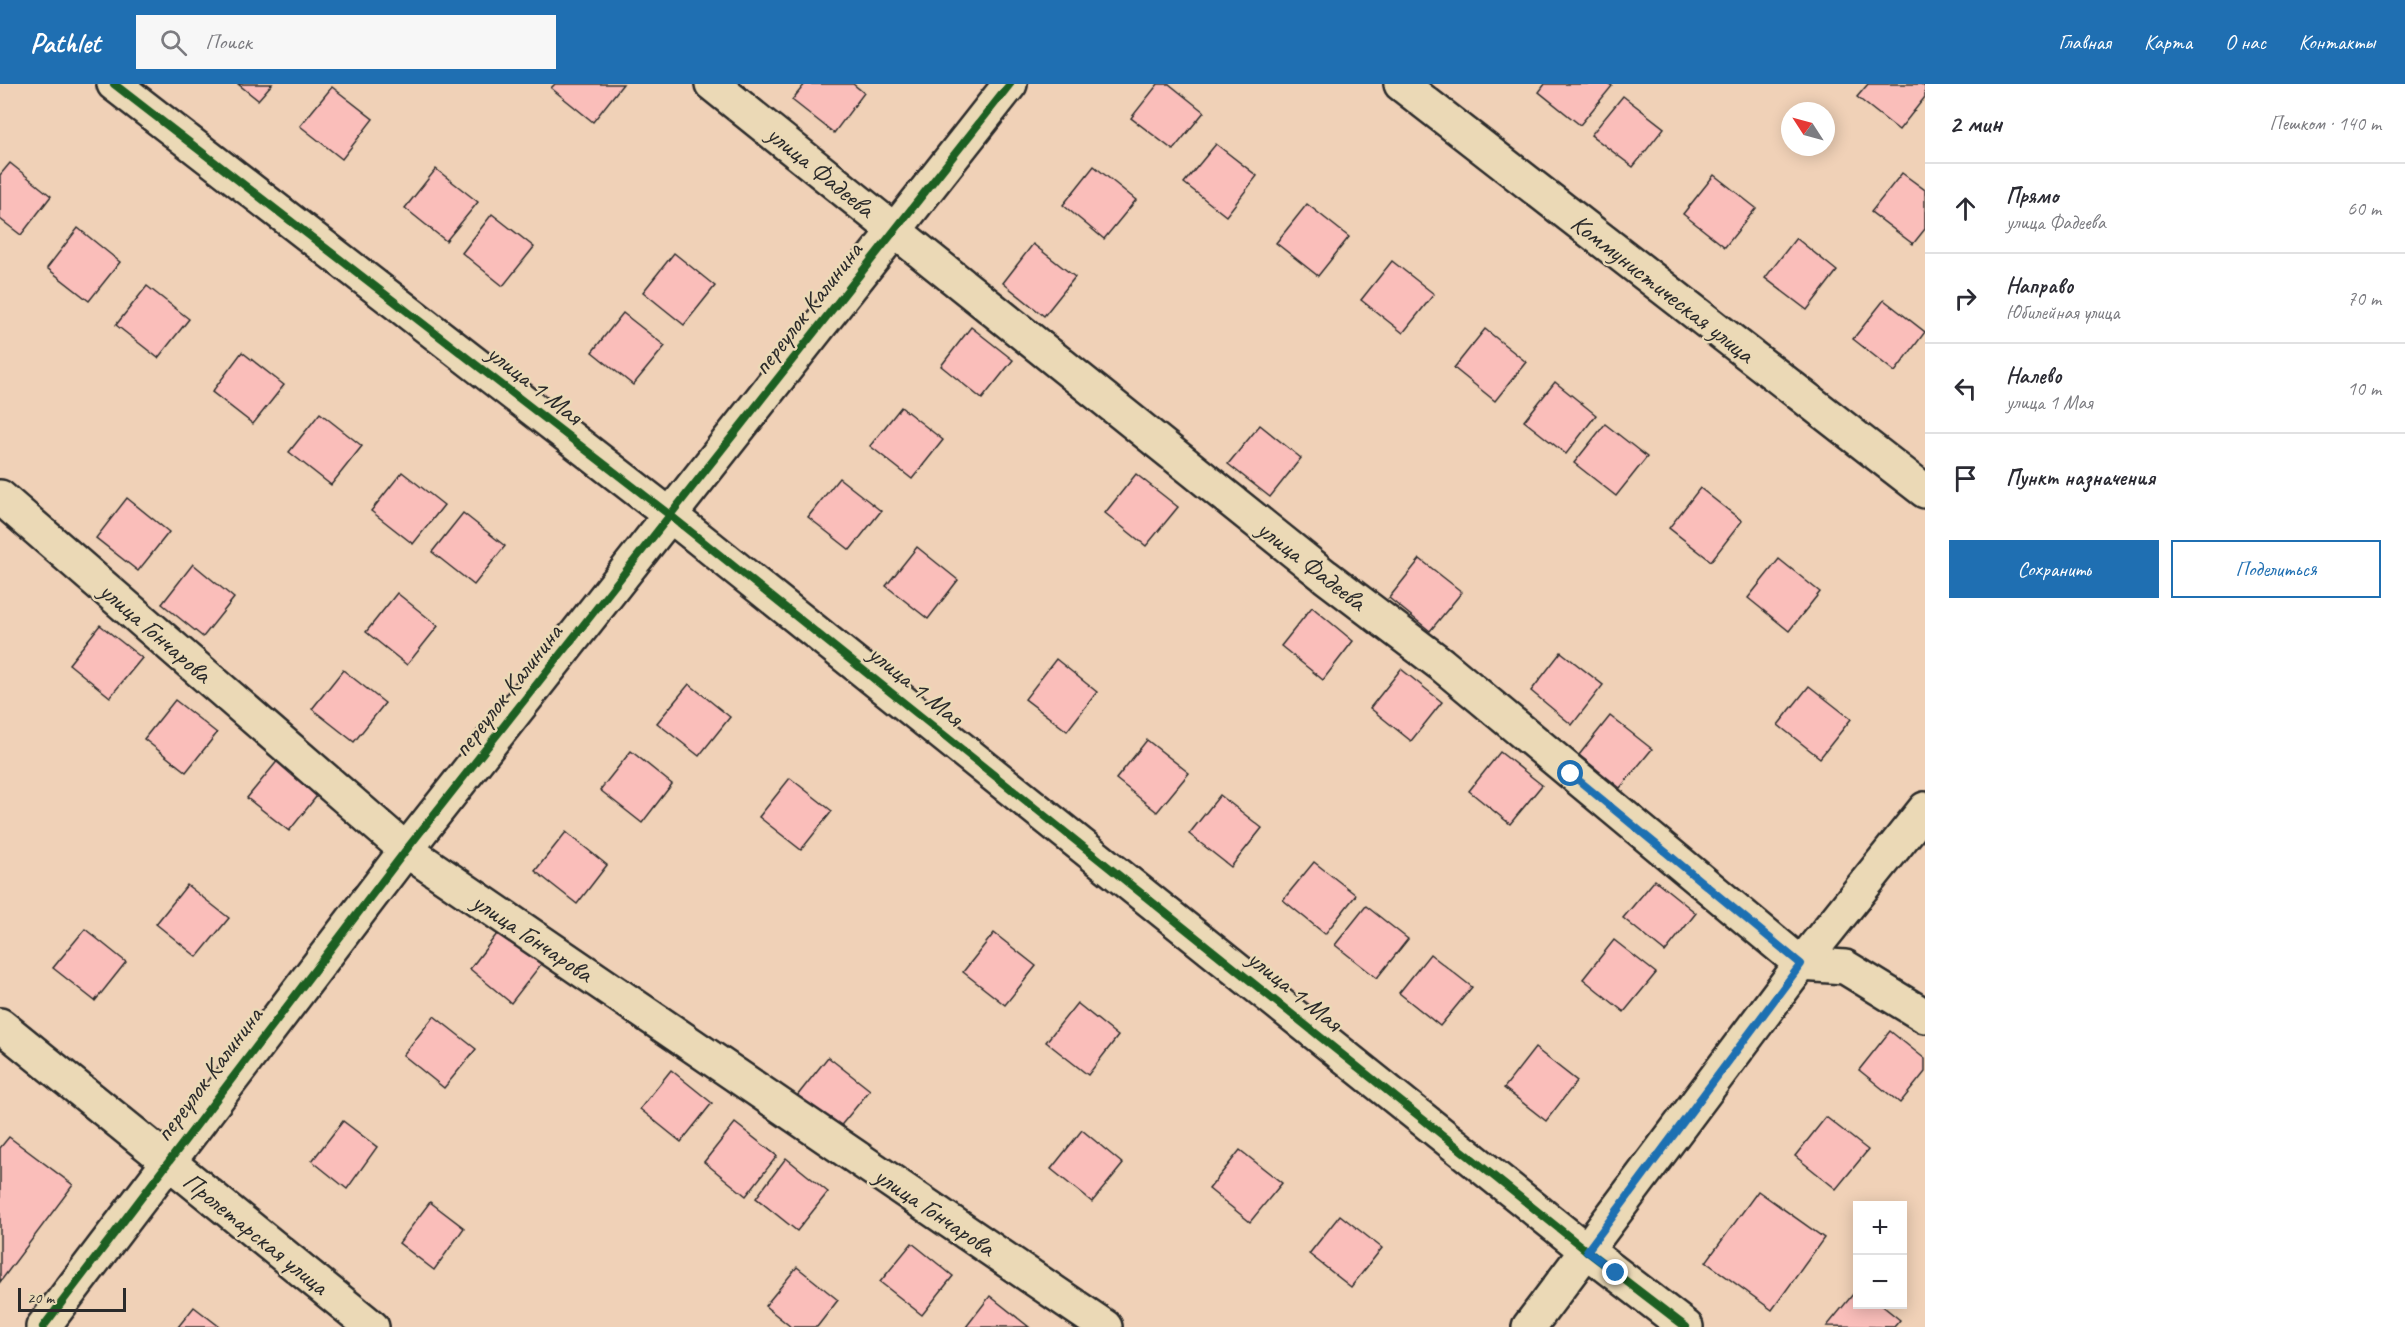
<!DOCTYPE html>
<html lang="ru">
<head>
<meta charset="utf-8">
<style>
  :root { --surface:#fff; --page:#f7f7f7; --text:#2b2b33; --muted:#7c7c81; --line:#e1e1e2; --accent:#1f6fb2 }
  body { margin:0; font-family:Caveat,sans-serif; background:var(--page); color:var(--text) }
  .controls { position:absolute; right:18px; bottom:18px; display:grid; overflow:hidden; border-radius:0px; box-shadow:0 3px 15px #0003 }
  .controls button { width:54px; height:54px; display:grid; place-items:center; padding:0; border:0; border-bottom:2px solid var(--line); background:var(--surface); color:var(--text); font:30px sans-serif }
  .compass { position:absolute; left:1781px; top:18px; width:54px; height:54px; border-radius:50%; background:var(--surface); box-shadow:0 3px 15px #0003; rotate:306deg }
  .scale { position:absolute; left:18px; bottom:15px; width:108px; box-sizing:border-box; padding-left:6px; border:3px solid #2b2b2b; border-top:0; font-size:16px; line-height:21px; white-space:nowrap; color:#2b2b2b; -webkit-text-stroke:4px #ebd9b6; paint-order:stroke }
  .stop { position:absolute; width:18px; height:18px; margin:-14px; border:4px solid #1f6fb2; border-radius:50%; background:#fff }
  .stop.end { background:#1f6fb2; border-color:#fff; box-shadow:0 2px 6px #0008 }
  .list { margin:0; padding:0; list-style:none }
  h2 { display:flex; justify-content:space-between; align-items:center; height:78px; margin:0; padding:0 24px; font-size:26px }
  h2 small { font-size:20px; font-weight:400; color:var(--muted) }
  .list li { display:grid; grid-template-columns:39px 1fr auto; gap:18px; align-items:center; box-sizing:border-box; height:90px; padding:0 24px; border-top:2px solid var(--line) }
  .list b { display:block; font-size:22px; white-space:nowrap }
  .list p { margin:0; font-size:20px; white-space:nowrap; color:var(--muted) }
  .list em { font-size:20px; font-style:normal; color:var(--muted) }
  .actions { display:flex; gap:12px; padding:18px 24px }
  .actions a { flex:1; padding:14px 0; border:2px solid var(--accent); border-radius:0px; text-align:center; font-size:21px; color:var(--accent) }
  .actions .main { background:var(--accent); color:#fff }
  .icon { flex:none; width:33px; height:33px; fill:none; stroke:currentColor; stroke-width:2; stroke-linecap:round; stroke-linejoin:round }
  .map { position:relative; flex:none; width:1925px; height:1243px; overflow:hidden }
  header { display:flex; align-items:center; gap:36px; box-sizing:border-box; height:84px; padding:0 30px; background:var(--accent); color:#fff }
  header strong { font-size:28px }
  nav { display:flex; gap:33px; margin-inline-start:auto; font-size:21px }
  .search { width:420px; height:54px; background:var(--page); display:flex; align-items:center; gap:15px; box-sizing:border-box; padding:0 21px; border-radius:0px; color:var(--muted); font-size:22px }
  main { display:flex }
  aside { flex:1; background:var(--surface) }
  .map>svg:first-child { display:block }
  .building { fill:#fabeba; stroke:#2b2b2b; stroke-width:1.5 }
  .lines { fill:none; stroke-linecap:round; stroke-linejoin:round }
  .minor-casing { stroke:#2b2b2b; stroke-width:38 }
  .major-casing { stroke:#2b2b2b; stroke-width:38 }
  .minor { stroke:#ebd9b6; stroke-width:33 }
  .major { stroke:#ebd9b6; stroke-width:33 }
  .cycleway-casing { stroke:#ebd9b6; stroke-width:11 }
  .cycleway { stroke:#1b5e20; stroke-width:8 }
  .route { stroke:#1f6fb2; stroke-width:8 }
  .labels { text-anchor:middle; stroke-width:5; stroke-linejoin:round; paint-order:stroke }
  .street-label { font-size:26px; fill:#2b2b2b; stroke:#ebd9b6 }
</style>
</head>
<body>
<header>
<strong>Pathlet</strong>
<div class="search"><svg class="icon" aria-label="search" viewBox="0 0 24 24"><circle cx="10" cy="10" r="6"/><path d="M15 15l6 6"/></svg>Поиск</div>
<nav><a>Главная</a><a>Карта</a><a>О нас</a><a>Контакты</a></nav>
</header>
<main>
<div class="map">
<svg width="1925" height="1243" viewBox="0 0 1925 1243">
  <rect width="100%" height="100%" fill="#f0d1b7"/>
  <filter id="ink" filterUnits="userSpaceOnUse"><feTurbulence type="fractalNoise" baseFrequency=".0167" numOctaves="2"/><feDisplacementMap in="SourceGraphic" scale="12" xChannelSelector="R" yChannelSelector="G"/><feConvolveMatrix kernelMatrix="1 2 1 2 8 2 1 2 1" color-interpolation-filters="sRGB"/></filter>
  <g filter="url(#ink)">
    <g class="building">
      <path d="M 238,0 L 272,0 L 258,16 Z"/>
      <path d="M 555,0 L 623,0 L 593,38 L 551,4 Z"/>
      <path d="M 805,0 L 853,0 L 864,9 L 834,49 L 792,16 Z"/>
      <path d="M 1158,0 L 1169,0 L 1204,28 L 1173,66 L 1131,34 Z"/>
      <path d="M 1545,0 L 1609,0 L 1612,2 L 1580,41 L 1539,8 Z"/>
      <path d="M 1868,0 L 1921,0 L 1925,3 L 1925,13 L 1899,46 L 1857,13 Z"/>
      <path d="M 332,3 L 373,35 L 342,75 L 300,42 Z"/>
      <path d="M 1623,12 L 1664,44 L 1633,83 L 1591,51 Z"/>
      <path d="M 1216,60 L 1257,92 L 1226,132 L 1184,99 Z"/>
      <path d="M 10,79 L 51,112 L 21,151 L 0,135 L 0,91 Z"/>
      <path d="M 1094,82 L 1136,116 L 1104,155 L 1063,121 Z"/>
      <path d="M 436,85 L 478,118 L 446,157 L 405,124 Z"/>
      <path d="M 1902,89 L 1925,106 L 1925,145 L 1913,160 L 1871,128 Z"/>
      <path d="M 1714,91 L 1756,124 L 1725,163 L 1683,130 Z"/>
      <path d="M 1307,120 L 1349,153 L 1318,192 L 1276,159 Z"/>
      <path d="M 492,130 L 534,163 L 503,202 L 462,169 Z"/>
      <path d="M 78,144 L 120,178 L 89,217 L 47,184 Z"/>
      <path d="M 1796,154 L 1837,187 L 1807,226 L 1765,194 Z"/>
      <path d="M 1033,160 L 1075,193 L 1044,232 L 1003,199 Z"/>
      <path d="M 674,169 L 715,202 L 684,241 L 643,208 Z"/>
      <path d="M 1392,177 L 1434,210 L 1403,249 L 1361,216 Z"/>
      <path d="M 147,202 L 189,235 L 158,274 L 116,241 Z"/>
      <path d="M 1884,216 L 1925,248 L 1895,288 L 1853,255 Z"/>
      <path d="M 623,229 L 665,262 L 633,301 L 592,268 Z"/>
      <path d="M 971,243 L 1013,276 L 982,315 L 941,282 Z"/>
      <path d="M 1485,245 L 1526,278 L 1495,317 L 1454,284 Z"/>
      <path d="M 242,268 L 284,301 L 253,340 L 212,308 Z"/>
      <path d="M 1555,298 L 1596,331 L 1566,370 L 1524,337 Z"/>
      <path d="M 901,323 L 943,356 L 912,395 L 870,362 Z"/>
      <path d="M 320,329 L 362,362 L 331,401 L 289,368 Z"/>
      <path d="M 1605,340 L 1647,373 L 1616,412 L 1574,379 Z"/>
      <path d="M 1260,341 L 1301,374 L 1270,413 L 1228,380 Z"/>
      <path d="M 402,388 L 444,421 L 413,460 L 371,427 Z"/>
      <path d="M 1136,390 L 1178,423 L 1146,462 L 1105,429 Z"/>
      <path d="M 839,394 L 881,427 L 850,466 L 808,433 Z"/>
      <path d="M 1700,404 L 1742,437 L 1711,477 L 1669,444 Z"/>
      <path d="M 127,414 L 169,448 L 138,487 L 96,454 Z"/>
      <path d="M 463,429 L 505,462 L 474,501 L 432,468 Z"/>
      <path d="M 917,463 L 958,496 L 928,535 L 886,502 Z"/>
      <path d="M 1420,475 L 1462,508 L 1430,547 L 1389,514 Z"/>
      <path d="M 1779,475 L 1820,508 L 1789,547 L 1748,514 Z"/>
      <path d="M 193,480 L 234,514 L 203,553 L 162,520 Z"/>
      <path d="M 397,509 L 438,542 L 407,581 L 366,548 Z"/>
      <path d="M 1312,523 L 1353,557 L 1323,596 L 1281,562 Z"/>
      <path d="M 100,541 L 142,574 L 110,613 L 69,580 Z"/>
      <path d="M 1561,568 L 1603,601 L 1572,641 L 1531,607 Z"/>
      <path d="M 1056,575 L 1097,608 L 1067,647 L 1025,615 Z"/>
      <path d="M 1401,585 L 1442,618 L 1411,657 L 1370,624 Z"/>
      <path d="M 343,586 L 385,619 L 354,658 L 312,625 Z"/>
      <path d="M 689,600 L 730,633 L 699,672 L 657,639 Z"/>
      <path d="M 1809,602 L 1851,635 L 1820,674 L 1778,641 Z"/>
      <path d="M 175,616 L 217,649 L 186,688 L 144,655 Z"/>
      <path d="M 1610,632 L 1652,665 L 1620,704 L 1579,671 Z"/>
      <path d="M 1147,656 L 1189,689 L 1157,728 L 1116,695 Z"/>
      <path d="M 631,667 L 672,700 L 642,739 L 600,706 Z"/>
      <path d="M 1500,668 L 1542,701 L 1510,740 L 1469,707 Z"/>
      <path d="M 279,675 L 320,708 L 289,747 L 247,714 Z"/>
      <path d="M 790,694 L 832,727 L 801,766 L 759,733 Z"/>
      <path d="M 1220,711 L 1262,744 L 1231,783 L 1189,750 Z"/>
      <path d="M 566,748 L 607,781 L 577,820 L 535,787 Z"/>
      <path d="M 1314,778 L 1356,811 L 1325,850 L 1283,816 Z"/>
      <path d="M 1655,796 L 1696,829 L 1665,868 L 1623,834 Z"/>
      <path d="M 187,801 L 229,834 L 197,873 L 156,840 Z"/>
      <path d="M 1366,822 L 1408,855 L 1377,894 L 1335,861 Z"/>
      <path d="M 85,845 L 126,878 L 95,917 L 53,884 Z"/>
      <path d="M 500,846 L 542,879 L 511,919 L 470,885 Z"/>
      <path d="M 994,849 L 1036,882 L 1005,921 L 963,888 Z"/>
      <path d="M 1614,856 L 1656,889 L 1624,928 L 1583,895 Z"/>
      <path d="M 1430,870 L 1472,903 L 1440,942 L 1399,909 Z"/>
      <path d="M 1077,919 L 1118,952 L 1088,991 L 1046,958 Z"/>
      <path d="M 434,932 L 476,965 L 444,1004 L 403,971 Z"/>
      <path d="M 1890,947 L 1925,975 L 1925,988 L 1900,1019 L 1859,986 Z"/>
      <path d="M 1535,964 L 1577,997 L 1546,1037 L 1504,1004 Z"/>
      <path d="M 828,973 L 870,1006 L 838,1045 L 797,1012 Z"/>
      <path d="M 671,986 L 712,1019 L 681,1058 L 640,1025 Z"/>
      <path d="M 1826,1033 L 1868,1066 L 1836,1105 L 1795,1072 Z"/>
      <path d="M 343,1037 L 377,1063 L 347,1105 L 312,1077 Z"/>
      <path d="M 735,1039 L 777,1072 L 746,1112 L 704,1078 Z"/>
      <path d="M 1082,1046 L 1123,1080 L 1092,1118 L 1051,1085 Z"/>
      <path d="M 9,1053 L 73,1101 L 0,1198 L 0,1064 Z"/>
      <path d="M 1240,1066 L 1282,1099 L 1250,1138 L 1209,1105 Z"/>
      <path d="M 786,1074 L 828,1108 L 797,1147 L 756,1114 Z"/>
      <path d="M 1758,1107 L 1824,1154 L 1772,1226 L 1706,1178 Z"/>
      <path d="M 430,1118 L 464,1144 L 434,1186 L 399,1159 Z"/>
      <path d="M 1340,1131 L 1382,1164 L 1351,1203 L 1309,1170 Z"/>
      <path d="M 912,1159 L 953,1192 L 922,1231 L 880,1198 Z"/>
      <path d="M 797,1183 L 838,1216 L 817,1243 L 791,1243 L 765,1222 Z"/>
      <path d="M 1858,1204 L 1858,1220 L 1880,1220 L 1900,1236 L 1894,1243 L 1827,1242 Z"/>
      <path d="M 990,1212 L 1029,1243 L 966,1243 Z"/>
      <path d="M 194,1223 L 220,1243 L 178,1243 Z"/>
    </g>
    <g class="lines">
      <g class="minor-casing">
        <g id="minor">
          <path d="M 114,0 L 671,432 L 1587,1167 L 1686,1243"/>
          <path d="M 712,0 L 1325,492 L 1441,580 L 1801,880 L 1845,883 L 1925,932"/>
          <path d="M 1401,0 L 1925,407"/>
          <path d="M 0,413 L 406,766 L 1105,1243"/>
          <path d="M 43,1243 L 406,766 L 1010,0"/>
          <path d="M 1529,1243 L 1801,880 L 1925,725"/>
        </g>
      </g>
      <g class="major-casing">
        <path id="major" d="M 0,941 L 372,1243"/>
      </g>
      <use href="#minor" class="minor"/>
      <use href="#major" class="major"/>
      <g class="cycleway-casing">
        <g id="cycleway">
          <path d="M 114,0 L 671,432 L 1587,1167 L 1686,1243"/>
          <path d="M 43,1243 L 406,766 L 1010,0"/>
        </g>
      </g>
      <use href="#cycleway" class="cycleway"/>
    </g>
  </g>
  <g class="lines" filter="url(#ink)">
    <path class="route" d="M 1571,690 L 1801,880 L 1587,1167 L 1616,1189"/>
  </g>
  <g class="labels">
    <g class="street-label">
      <text transform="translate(821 87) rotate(39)" y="9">улица Фадеева</text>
      <text transform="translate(1663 204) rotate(38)" y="9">Коммунистическая улица</text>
      <text transform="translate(807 224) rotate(-52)" y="9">переулок Калинина</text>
      <text transform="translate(535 300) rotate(38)" y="9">улица 1 Мая</text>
      <text transform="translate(1312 481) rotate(38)" y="9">улица Фадеева</text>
      <text transform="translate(156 548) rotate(41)" y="9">улица Гончарова</text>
      <text transform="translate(916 601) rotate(39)" y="9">улица 1 Мая</text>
      <text transform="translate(507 606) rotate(-52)" y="9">переулок Калинина</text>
      <text transform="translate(533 853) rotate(34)" y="9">улица Гончарова</text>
      <text transform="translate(1295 906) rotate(39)" y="9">улица 1 Мая</text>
      <text transform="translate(208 990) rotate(-53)" y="9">переулок Калинина</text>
      <text transform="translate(935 1127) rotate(34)" y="9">улица Гончарова</text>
      <text transform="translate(256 1149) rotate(39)" y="9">Пролетарская улица</text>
    </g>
  </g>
</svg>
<div class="controls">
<button>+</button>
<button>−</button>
</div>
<svg class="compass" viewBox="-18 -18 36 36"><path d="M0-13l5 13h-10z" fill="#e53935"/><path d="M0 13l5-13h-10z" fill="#7c7c81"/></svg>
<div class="scale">20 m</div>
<div class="stop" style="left:1571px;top:690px"></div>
<div class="stop end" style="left:1616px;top:1189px"></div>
</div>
<aside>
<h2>2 мин<small>Пешком · 140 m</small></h2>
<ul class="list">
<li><svg class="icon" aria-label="ahead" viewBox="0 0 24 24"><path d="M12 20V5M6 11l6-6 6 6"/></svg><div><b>Прямо</b><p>улица Фадеева</p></div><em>60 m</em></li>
<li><svg class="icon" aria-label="right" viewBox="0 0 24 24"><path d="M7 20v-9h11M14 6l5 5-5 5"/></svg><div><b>Направо</b><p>Юбилейная улица</p></div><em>70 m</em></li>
<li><svg class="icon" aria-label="left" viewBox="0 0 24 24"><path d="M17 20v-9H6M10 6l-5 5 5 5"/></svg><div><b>Налево</b><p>улица 1 Мая</p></div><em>10 m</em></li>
<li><svg class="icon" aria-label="arrive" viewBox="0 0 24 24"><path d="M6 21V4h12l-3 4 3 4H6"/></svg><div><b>Пункт назначения</b></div></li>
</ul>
<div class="actions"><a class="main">Сохранить</a><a>Поделиться</a></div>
</aside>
</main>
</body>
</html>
